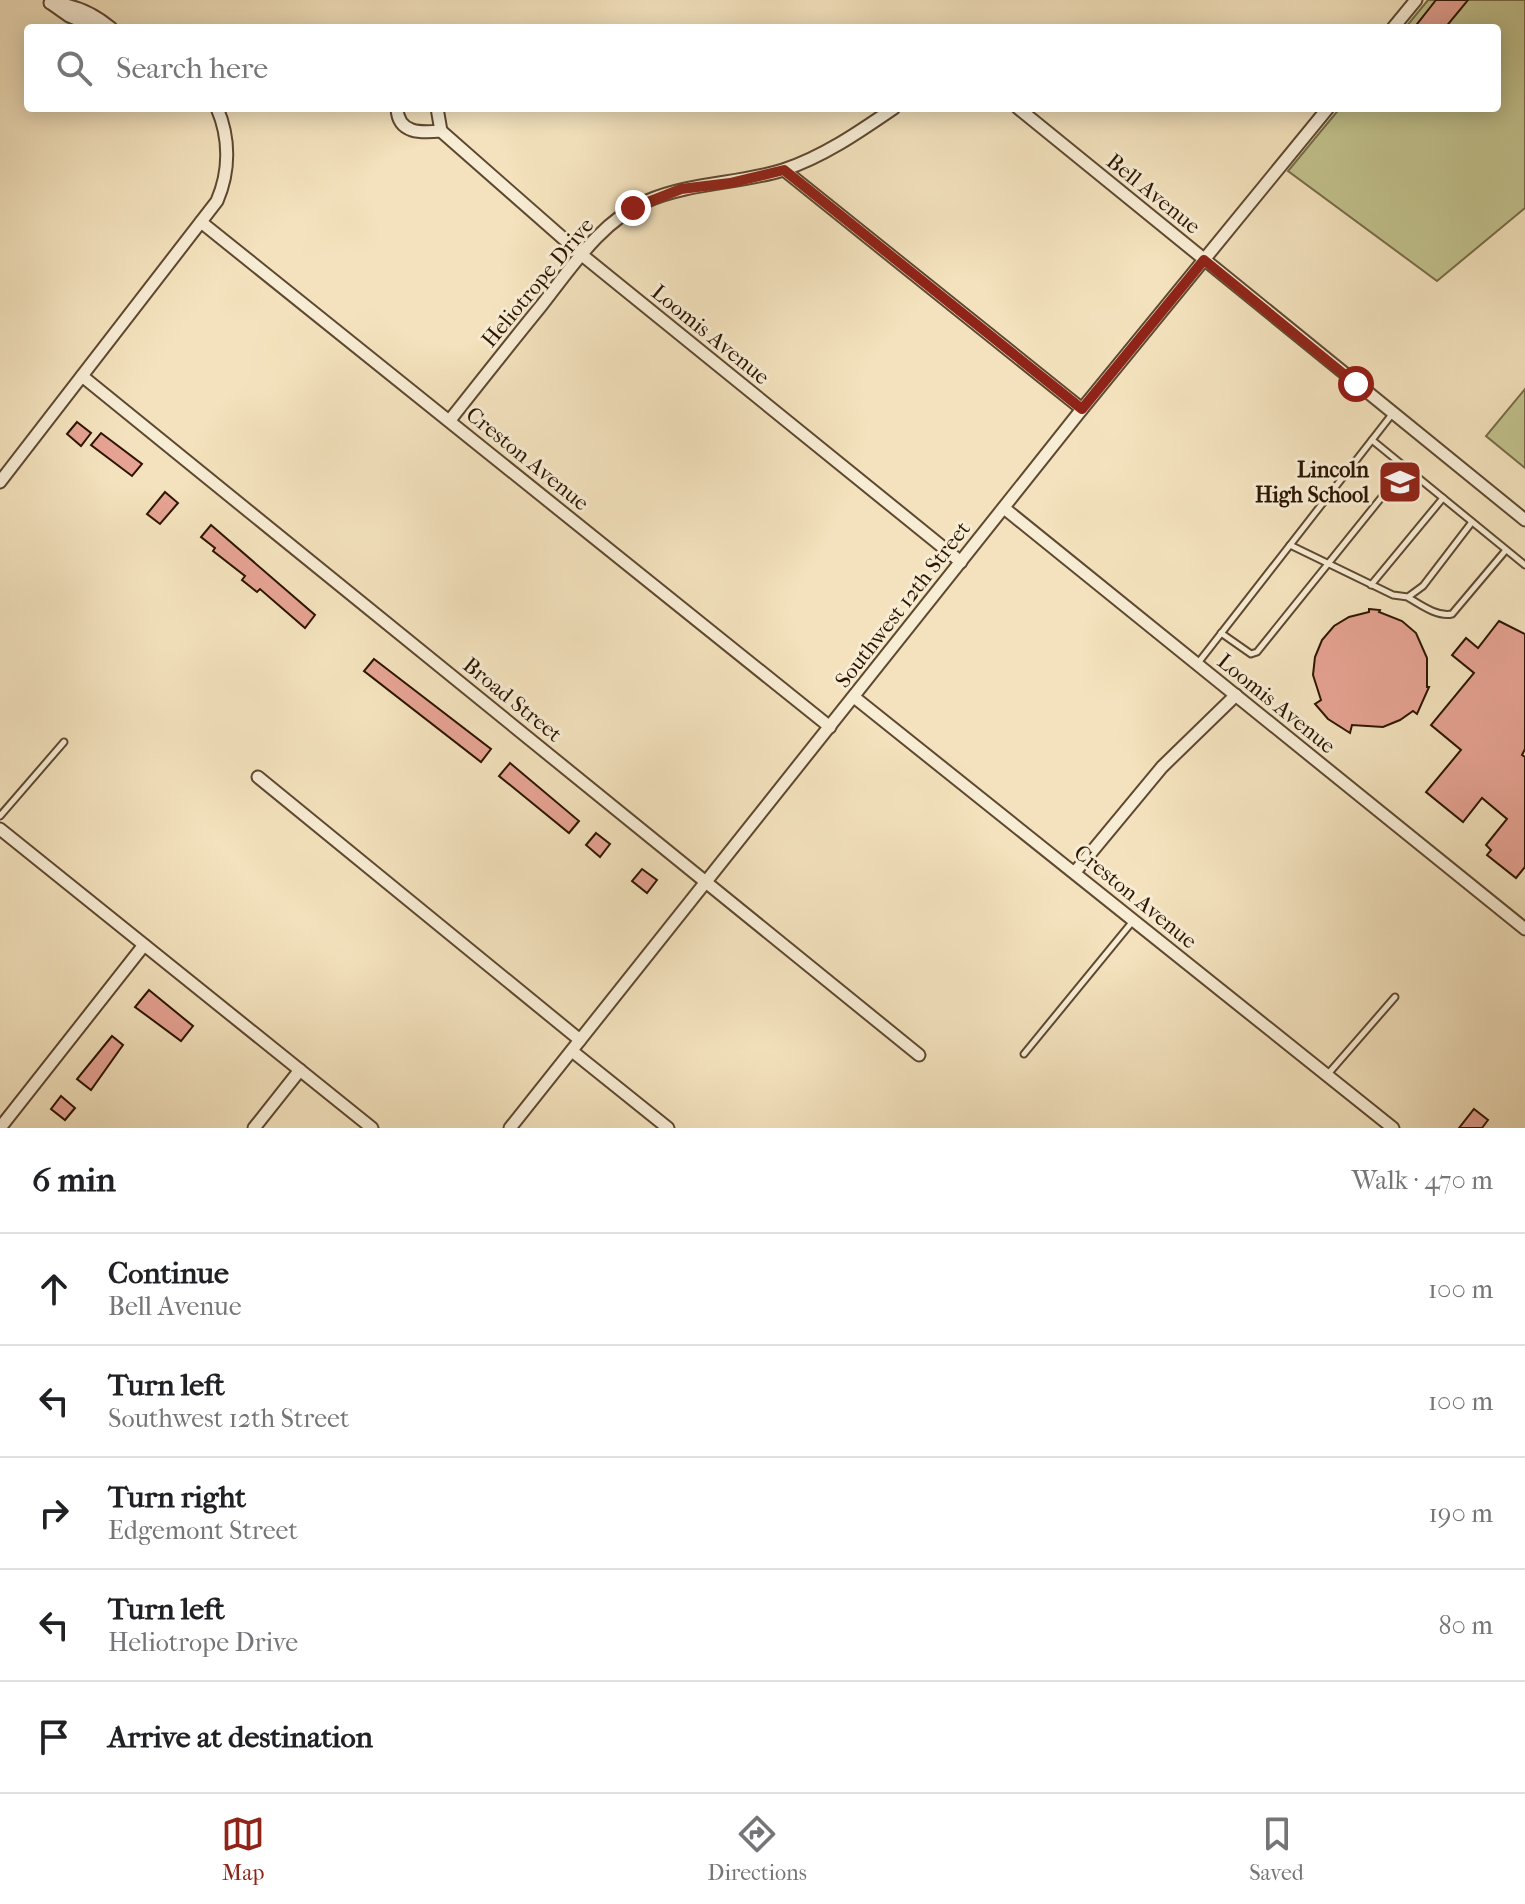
<!DOCTYPE html>
<html lang="en">
<head>
<meta charset="utf-8">
<style>
  :root { --surface:#fff; --page:#f2f2f2; --text:#202124; --muted:#757577; --line:#e0e0e0; --accent:#8f2418 }
  body { margin:0; font-family:"IM FELL French Canon",serif; background:var(--page); color:var(--text) }
  .stop { position:absolute; width:24px; height:24px; margin:-18px; border:6px solid #8f2418; border-radius:50%; background:#fff }
  .stop.end { background:#8f2418; border-color:#fff; box-shadow:0 2px 8px #0008 }
  .list { margin:0; padding:0; list-style:none }
  h2 { display:flex; justify-content:space-between; align-items:center; height:104px; margin:0; padding:0 32px; font-size:34px }
  h2 small { font-size:26px; font-weight:400; color:var(--muted) }
  .list li { display:grid; grid-template-columns:52px 1fr auto; gap:24px; align-items:center; box-sizing:border-box; height:112px; padding:0 32px; border-top:2px solid var(--line) }
  .list b { display:block; font-size:30px; white-space:nowrap }
  .list p { margin:0; font-size:26px; white-space:nowrap; color:var(--muted) }
  .list em { font-size:26px; font-style:normal; color:var(--muted) }
  .icon { flex:none; width:44px; height:44px; fill:none; stroke:currentColor; stroke-width:2; stroke-linecap:round; stroke-linejoin:round }
  .map { position:relative; flex:none; width:1525px; height:1128px; overflow:hidden }
  .search { position:absolute; background:var(--surface); box-shadow:0 4px 20px #0003; left:24px; right:24px; top:24px; height:88px; display:flex; align-items:center; gap:20px; box-sizing:border-box; padding:0 28px; border-radius:8px; color:var(--muted); font-size:30px }
  .sheet { height:664px; background:var(--surface) }
  nav { display:flex; justify-content:space-around; align-items:center; box-sizing:border-box; height:112px; border-top:2px solid var(--line); background:var(--surface); font-size:22px; color:var(--muted) }
  nav a { display:grid; justify-items:center; gap:4px }
  nav .on { color:var(--accent) }
  .map>svg:first-child { display:block }
  .green { fill:#c1c28d; stroke:#766c47; stroke-width:2 }
  .building { fill:#e6a393; stroke:#2c1501; stroke-width:2 }
  .lines { fill:none; stroke-linecap:round; stroke-linejoin:round }
  .service-casing { stroke:#5e4830; stroke-width:9 }
  .minor-casing { stroke:#5e4830; stroke-width:15 }
  .service { stroke:#f7ecd4; stroke-width:5 }
  .minor { stroke:#f7ecd4; stroke-width:11 }
  .route { stroke:#8f2418; stroke-width:10 }
  .labels { text-anchor:middle; stroke-width:6; stroke-linejoin:round; paint-order:stroke }
  .street-label { font-size:22px; fill:#2c1501; stroke:#f7ecd4 }
  .poi-label { font-size:22px; font-weight:bold; fill:#2c1501; stroke:#f7ecd4; text-anchor:end }
</style>
</head>
<body>
<div class="map">
<svg width="1525" height="1128" viewBox="0 0 1525 1128">
  <rect width="100%" height="100%" fill="#f3e2bd"/>
  <filter id="stains"><feTurbulence type="fractalNoise" baseFrequency=".0025" numOctaves="4"/><feColorMatrix values="0 0 0 0 .2 0 0 0 0 .09 0 0 0 0 .02 0 0 0 .5 -.17"/></filter>
  <radialGradient id="worn" r=".72"><stop offset=".6" stop-color="#630" stop-opacity="0"/><stop offset="1" stop-color="#630" stop-opacity=".3"/></radialGradient>
  <g class="green">
    <path d="M 1428,0 L 1525,0 L 1525,208 L 1437,281 L 1288,171 L 1340,108 L 1497,108 L 1497,28 L 1405,28 Z"/>
    <path d="M 1525,389 L 1525,468 L 1486,436 Z"/>
  </g>
  <g class="building">
    <path d="M 1436,0 L 1468,0 L 1445,28 L 1414,28 Z"/>
    <path d="M 77,422 L 91,433 L 81,446 L 67,434 Z"/>
    <path d="M 101,433 L 142,464 L 132,476 L 91,445 Z"/>
    <path d="M 165,492 L 178,503 L 160,524 L 147,514 Z"/>
    <path d="M 211,525 L 315,615 L 305,628 L 260,589 L 257,592 L 242,580 L 245,576 L 213,551 L 215,548 L 201,537 Z"/>
    <path d="M 1369,609 L 1380,610 L 1379,612 L 1402,621 L 1416,633 L 1427,658 L 1427,687 L 1429,687 L 1417,714 L 1413,711 L 1400,720 L 1383,727 L 1352,725 L 1350,733 L 1328,719 L 1315,704 L 1321,700 L 1313,675 L 1315,657 L 1322,640 L 1334,626 L 1349,617 L 1369,612 Z"/>
    <path d="M 1499,621 L 1525,634 L 1525,749 L 1522,755 L 1525,757 L 1525,867 L 1516,878 L 1487,855 L 1491,850 L 1486,845 L 1507,819 L 1482,798 L 1463,822 L 1426,792 L 1461,750 L 1431,725 L 1474,673 L 1452,655 L 1466,638 L 1478,648 Z"/>
    <path d="M 374,659 L 491,749 L 481,762 L 364,671 Z"/>
    <path d="M 510,763 L 579,821 L 569,833 L 499,776 Z"/>
    <path d="M 596,833 L 610,844 L 600,857 L 586,845 Z"/>
    <path d="M 642,869 L 657,880 L 647,893 L 632,881 Z"/>
    <path d="M 149,990 L 193,1026 L 181,1041 L 135,1007 Z"/>
    <path d="M 112,1036 L 123,1045 L 91,1090 L 77,1079 Z"/>
    <path d="M 61,1096 L 75,1108 L 65,1120 L 51,1109 Z"/>
    <path d="M 1474,1109 L 1488,1120 L 1482,1128 L 1459,1128 Z"/>
  </g>
  <g class="lines">
    <g class="service-casing">
      <g id="service">
        <path d="M 1372,440 L 1525,565"/>
        <path d="M 1290,545 L 1393,595 L 1408,597 L 1423,586 L 1472,522"/>
        <path d="M 1371,585 L 1443,498"/>
        <path d="M 1409,598 C 1421,605 1437,617 1452,614 L 1506,550"/>
        <path d="M 1221,633 L 1251,654 L 1257,652 L 1406,467"/>
        <path d="M 1198,663 L 1393,413"/>
        <path d="M 0,816 L 64,742"/>
        <path d="M 1024,1054 L 1133,921"/>
        <path d="M 1328,1074 L 1395,997"/>
      </g>
    </g>
    <g class="minor-casing">
      <g id="minor">
        <path d="M 50,3 C 73,4 93,13 111,28"/>
        <path d="M 52,4 L 69,16 L 97,28"/>
        <path d="M 1393,28 L 1416,0"/>
        <path d="M 397,108 C 398,134 421,133 441,131 L 437,108"/>
        <path d="M 1018,108 L 1525,520"/>
        <path d="M 441,131 L 582,255 L 961,562"/>
        <path d="M 784,170 L 1082,409"/>
        <path d="M 201,222 L 830,727"/>
        <path d="M 82,376 L 919,1055"/>
        <path d="M 450,420 C 480,382 510,344 541,306 C 571,268 601,221 647,201 C 690,182 739,184 783,170 C 823,157 859,132 894,108"/>
        <path d="M 0,482 L 217,201 C 230,171 230,138 217,108"/>
        <path d="M 1004,508 L 1525,929"/>
        <path d="M 854,697 L 1393,1128"/>
        <path d="M 258,777 L 580,1040"/>
        <path d="M 0,829 L 372,1128"/>
        <path d="M 1075,872 L 1162,767 L 1236,695"/>
        <path d="M 572,1051 L 668,1128"/>
        <path d="M 0,1128 L 144,945"/>
        <path d="M 254,1128 L 300,1070"/>
        <path d="M 510,1128 L 1082,409 L 1328,108"/>
      </g>
    </g>
    <use href="#service" class="service"/>
    <use href="#minor" class="minor"/>
  </g>
  <g class="lines">
    <path class="route" d="M 633,208 L 681,189 L 730,183 L 784,170 L 1082,409 L 1204,260 L 1356,384"/>
  </g>
  <defs>
    <g id="school-square" transform="scale(2.3)"><rect x="-9" y="-9" width="18" height="18" rx="4" fill="#8f2418" stroke="#f7ecd4"/><path d="M0-5L7-2L0 1L-7-2ZM-4 1L0 2.5L4 1V4Q0 6-4 4Z" fill="#fff"/></g>
  </defs>
  <g fill-rule="evenodd">
    <use href="#school-square" x="1400" y="482"/>
  </g>
  <g class="labels">
    <g class="street-label">
      <text transform="translate(1154 193) rotate(39)" y="8">Bell Avenue</text>
      <text transform="translate(537 282) rotate(-50)" y="8">Heliotrope Drive</text>
      <text transform="translate(711 334) rotate(39)" y="8">Loomis Avenue</text>
      <text transform="translate(528 458) rotate(39)" y="8">Creston Avenue</text>
      <text transform="translate(902 604) rotate(-52)" y="8">Southwest 12th Street</text>
      <text transform="translate(513 699) rotate(39)" y="8">Broad Street</text>
      <text transform="translate(1277 703) rotate(39)" y="8">Loomis Avenue</text>
      <text transform="translate(1136 896) rotate(39)" y="8">Creston Avenue</text>
    </g>
    <g class="poi-label">
      <text x="1369" y="477">Lincoln<tspan x="1369" dy="25">High School</tspan></text>
    </g>
  </g>
  <rect width="100%" height="100%" filter="url(#stains)"/>
  <rect width="100%" height="100%" fill="url(#worn)"/>
</svg>
<div class="stop" style="left:1356px;top:384px"></div>
<div class="stop end" style="left:633px;top:208px"></div>
<div class="search"><svg class="icon" aria-label="search" viewBox="0 0 24 24"><circle cx="10" cy="10" r="6"/><path d="M15 15l6 6"/></svg>Search here</div>
</div>
<section class="sheet">
<h2>6 min<small>Walk · 470 m</small></h2>
<ul class="list">
<li><svg class="icon" aria-label="ahead" viewBox="0 0 24 24"><path d="M12 20V5M6 11l6-6 6 6"/></svg><div><b>Continue</b><p>Bell Avenue</p></div><em>100 m</em></li>
<li><svg class="icon" aria-label="left" viewBox="0 0 24 24"><path d="M17 20v-9H6M10 6l-5 5 5 5"/></svg><div><b>Turn left</b><p>Southwest 12th Street</p></div><em>100 m</em></li>
<li><svg class="icon" aria-label="right" viewBox="0 0 24 24"><path d="M7 20v-9h11M14 6l5 5-5 5"/></svg><div><b>Turn right</b><p>Edgemont Street</p></div><em>190 m</em></li>
<li><svg class="icon" aria-label="left" viewBox="0 0 24 24"><path d="M17 20v-9H6M10 6l-5 5 5 5"/></svg><div><b>Turn left</b><p>Heliotrope Drive</p></div><em>80 m</em></li>
<li><svg class="icon" aria-label="arrive" viewBox="0 0 24 24"><path d="M6 21V4h12l-3 4 3 4H6"/></svg><div><b>Arrive at destination</b></div></li>
</ul>
</section>
<nav>
<a class="on"><svg class="icon" aria-label="map" viewBox="0 0 24 24"><path d="M3 6l6-2 6 2 6-2v14l-6 2-6-2-6 2zM9 4v14M15 6v14"/></svg>Map</a>
<a><svg class="icon" aria-label="directions" viewBox="0 0 24 24"><path d="M12 3l9 9-9 9-9-9zM9 14v-3h6M13 9l2 2-2 2"/></svg>Directions</a>
<a><svg class="icon" aria-label="saved" viewBox="0 0 24 24"><path d="M7 4h10v16l-5-4-5 4z"/></svg>Saved</a>
</nav>
</body>
</html>
